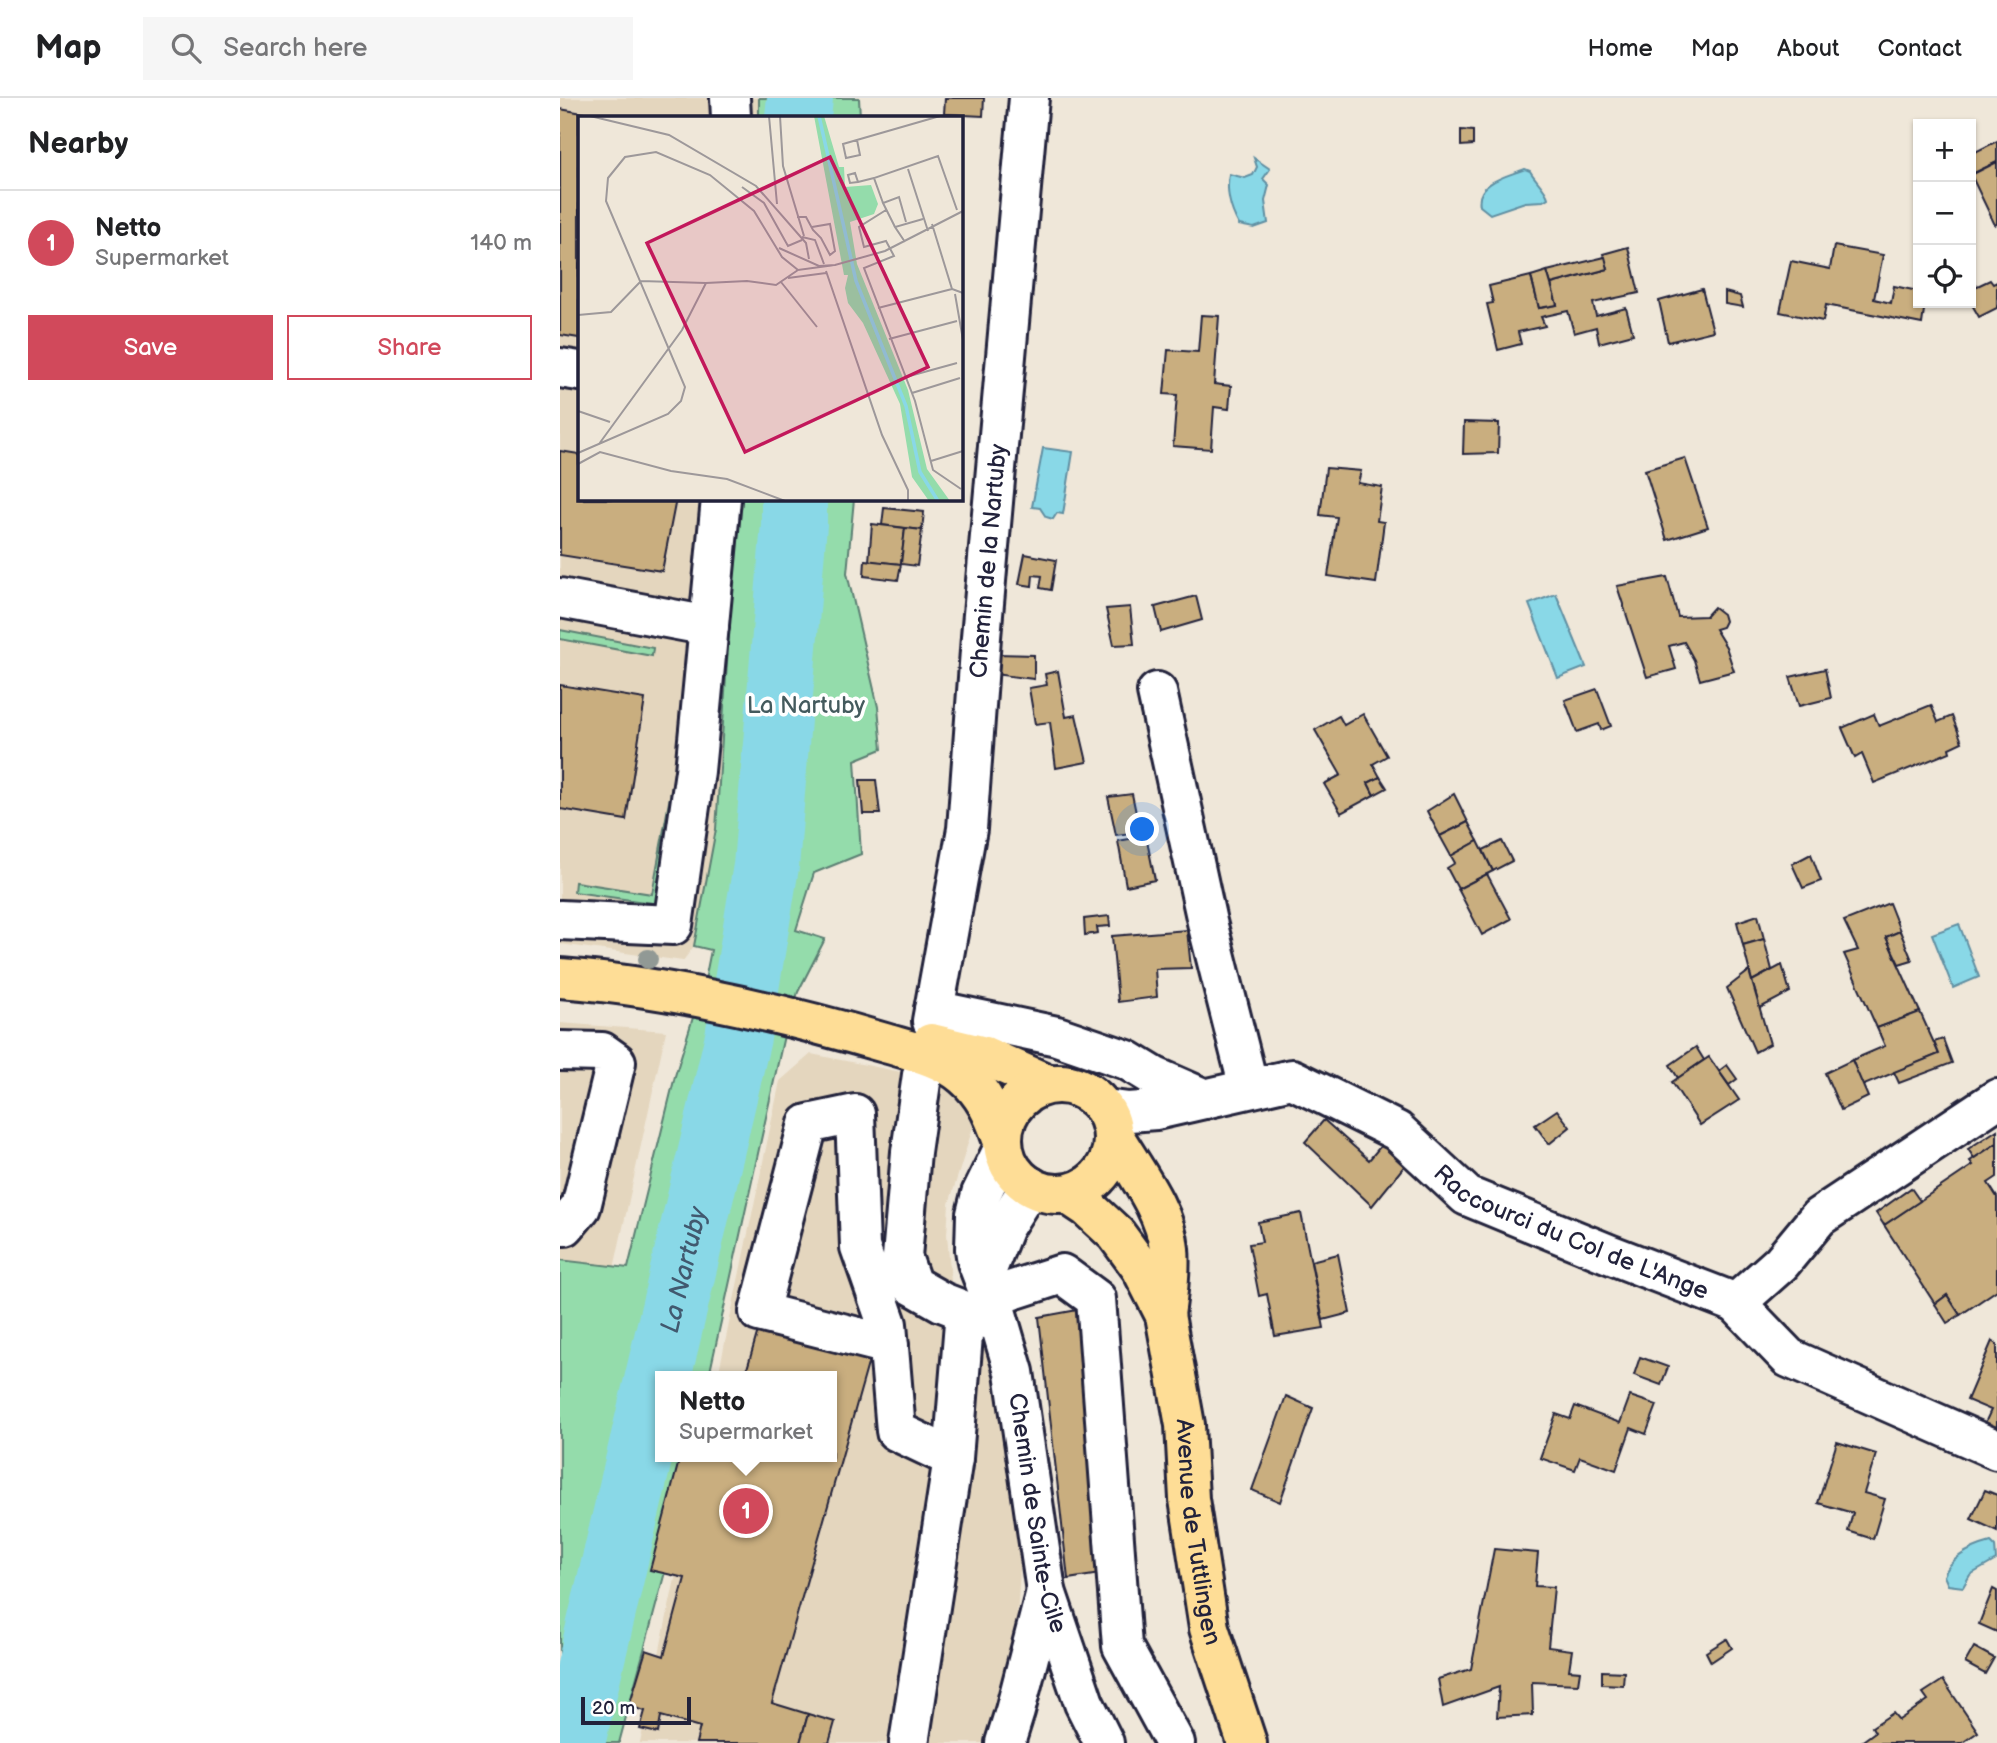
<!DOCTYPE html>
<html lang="en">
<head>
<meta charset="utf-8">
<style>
  :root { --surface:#fff; --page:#f6f6f6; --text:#202124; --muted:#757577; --line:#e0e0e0; --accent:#d1495b }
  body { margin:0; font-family:"Balsamiq Sans",sans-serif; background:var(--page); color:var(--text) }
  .controls { position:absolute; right:21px; top:21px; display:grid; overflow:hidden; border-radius:0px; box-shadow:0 2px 5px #0004 }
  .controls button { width:63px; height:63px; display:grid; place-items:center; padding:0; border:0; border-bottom:2px solid var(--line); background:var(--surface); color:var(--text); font:35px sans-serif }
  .scale { position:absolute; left:21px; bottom:18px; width:110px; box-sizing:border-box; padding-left:7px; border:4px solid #22223b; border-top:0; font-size:19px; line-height:24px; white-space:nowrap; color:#22223b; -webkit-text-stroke:5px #fff; paint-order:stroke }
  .you { position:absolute; left:583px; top:732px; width:24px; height:24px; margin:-18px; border:5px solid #fff; border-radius:50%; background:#1a73e8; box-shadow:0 0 0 10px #1a73e833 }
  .badge { display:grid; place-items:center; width:46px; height:46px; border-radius:50%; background:var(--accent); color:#fff; font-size:23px; font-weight:700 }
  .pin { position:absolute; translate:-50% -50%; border:4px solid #fff; box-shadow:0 2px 7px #0006 }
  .popup { position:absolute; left:95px; top:1273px; width:182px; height:91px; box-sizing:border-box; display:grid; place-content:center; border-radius:0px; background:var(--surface); filter:drop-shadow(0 2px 5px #0005); font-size:23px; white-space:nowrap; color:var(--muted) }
  .popup b { font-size:26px; color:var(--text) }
  .popup::after { content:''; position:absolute; left:50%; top:100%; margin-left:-14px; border:14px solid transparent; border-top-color:var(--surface) }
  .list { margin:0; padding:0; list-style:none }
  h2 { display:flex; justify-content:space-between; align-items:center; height:91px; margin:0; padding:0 28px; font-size:30px }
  h2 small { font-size:23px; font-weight:400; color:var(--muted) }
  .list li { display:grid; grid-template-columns:46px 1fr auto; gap:21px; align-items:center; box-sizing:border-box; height:105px; padding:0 28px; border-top:2px solid var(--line) }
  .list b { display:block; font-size:26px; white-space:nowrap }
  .list p { margin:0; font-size:23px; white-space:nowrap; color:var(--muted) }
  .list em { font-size:23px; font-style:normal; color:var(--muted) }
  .actions { display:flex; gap:14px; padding:21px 28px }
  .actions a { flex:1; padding:16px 0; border:2px solid var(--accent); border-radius:0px; text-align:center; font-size:24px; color:var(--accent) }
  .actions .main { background:var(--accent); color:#fff }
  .icon { flex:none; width:38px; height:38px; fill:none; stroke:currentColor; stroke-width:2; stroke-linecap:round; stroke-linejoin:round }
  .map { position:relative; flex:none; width:1437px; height:1645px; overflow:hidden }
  header { display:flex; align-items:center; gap:42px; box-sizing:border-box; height:98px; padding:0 35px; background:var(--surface); border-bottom:2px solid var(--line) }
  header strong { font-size:33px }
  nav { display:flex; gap:38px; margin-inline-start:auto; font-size:24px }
  .search { width:490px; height:63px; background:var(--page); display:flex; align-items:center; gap:18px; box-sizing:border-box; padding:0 24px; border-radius:0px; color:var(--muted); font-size:26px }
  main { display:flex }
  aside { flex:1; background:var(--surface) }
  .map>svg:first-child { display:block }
  .built { fill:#e4d6be }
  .green { fill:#94dcab; stroke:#5b7f73; stroke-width:2 }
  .water { fill:#89d8e7; stroke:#608fa2; stroke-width:2 }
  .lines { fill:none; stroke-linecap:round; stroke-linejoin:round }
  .river { stroke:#89d8e7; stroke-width:66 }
  .building { fill:#c9ae7f; stroke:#22223b; stroke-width:2 }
  .minor-casing { stroke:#22223b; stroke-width:44 }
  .major-casing { stroke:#22223b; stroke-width:44 }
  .minor { stroke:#fff; stroke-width:38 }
  .major { stroke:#fedd96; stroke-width:38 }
  .tree { fill:#919995 }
  .labels { text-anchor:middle; stroke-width:7; stroke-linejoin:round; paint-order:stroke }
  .street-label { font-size:24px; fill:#22223b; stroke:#fff }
  .park-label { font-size:24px; fill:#445a5d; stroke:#fff }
  .water-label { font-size:26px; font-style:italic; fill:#41596f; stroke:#fff }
  .inset-river { fill:none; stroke:#89d8e7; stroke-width:3.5 }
  .inset-road { fill:none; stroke:#9d989a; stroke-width:2 }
  .view { fill:#c2185b; fill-opacity:0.15; stroke:#c2185b; stroke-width:3.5 }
  .inset-edge { fill:none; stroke:#22223b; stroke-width:3.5 }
</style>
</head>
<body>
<header>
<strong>Map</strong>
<div class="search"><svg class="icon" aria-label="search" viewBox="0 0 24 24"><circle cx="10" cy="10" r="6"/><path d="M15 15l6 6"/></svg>Search here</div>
<nav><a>Home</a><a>Map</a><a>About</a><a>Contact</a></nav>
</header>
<main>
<aside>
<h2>Nearby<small></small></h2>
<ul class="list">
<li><span class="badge">1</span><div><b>Netto</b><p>Supermarket</p></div><em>140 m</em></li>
</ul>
<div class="actions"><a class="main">Save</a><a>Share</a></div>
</aside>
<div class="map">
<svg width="1437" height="1645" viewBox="0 0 1437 1645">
  <rect width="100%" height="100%" fill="#efe7d9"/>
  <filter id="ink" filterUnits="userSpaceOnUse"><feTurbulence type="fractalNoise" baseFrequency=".0143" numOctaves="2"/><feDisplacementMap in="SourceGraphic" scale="14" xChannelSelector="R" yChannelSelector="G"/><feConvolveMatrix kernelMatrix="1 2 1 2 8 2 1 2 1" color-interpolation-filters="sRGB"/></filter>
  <g filter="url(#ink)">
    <g class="built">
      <path d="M 0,0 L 199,0 L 197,19 L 19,19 L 19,401 L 181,401 L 173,476 L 156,731 L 134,848 L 123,863 L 0,846 Z"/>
      <path d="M 0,925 L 106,933 L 0,1417 Z"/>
      <path d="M 251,956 L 356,977 L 375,984 L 398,999 L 414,1026 L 389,1106 L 387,1136 L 391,1183 L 430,1254 L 462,1441 L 455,1550 L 426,1645 L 80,1645 L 141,1359 L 272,1359 L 272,1278 L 158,1278 L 220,983 Z"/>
    </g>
    <g class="green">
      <path d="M 199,0 L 299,0 L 300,19 L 199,19 Z"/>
      <path d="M 181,401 L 294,401 L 287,475 L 318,609 L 322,651 L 295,662 L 301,756 L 254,775 L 236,832 L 265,841 L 238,894 L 223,942 L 149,1278 L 100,1278 L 100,1359 L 122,1359 L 91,1470 L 105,1474 L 59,1645 L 0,1645 L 0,1162 L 68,1170 L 115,978 L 146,877 L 151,852 L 134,848 L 156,731 L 171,503 Z"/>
      <path d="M 0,532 L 93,550 L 92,558 L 0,541 Z"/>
      <path d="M 120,644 L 99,806 L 14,794 L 15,784 L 92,796 Z"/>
    </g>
    <g class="water">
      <path d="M 694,60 L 710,71 L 703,81 L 709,87 L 705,103 L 708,125 L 694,130 L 679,127 C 670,111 666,93 669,76 L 685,80 L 693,77 L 697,69 Z"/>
      <path d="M 965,71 L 970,73 C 975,82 986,91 988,100 L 983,103 L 965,104 L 930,116 L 920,108 C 915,84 948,78 965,71 Z"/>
      <path d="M 483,350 L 513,354 L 503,416 L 497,415 L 493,421 L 486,419 L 480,410 L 472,409 Z"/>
      <path d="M 996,496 L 1026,569 L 998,580 L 969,506 Z"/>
      <path d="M 1399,826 L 1419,879 L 1393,890 L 1372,836 Z"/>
      <path d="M 1431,1444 L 1435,1448 L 1436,1462 L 1410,1477 L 1403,1489 L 1388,1487 L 1384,1478 C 1391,1458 1412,1449 1431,1444 Z"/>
    </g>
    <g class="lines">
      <g class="river">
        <path d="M 238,19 L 240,0"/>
        <path id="s1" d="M 12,1645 L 178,939 L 206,768 L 234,426 L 234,401"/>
      </g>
    </g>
    <g class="building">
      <path d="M 385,0 L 424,0 L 423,18 L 384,16 Z"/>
      <path d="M 0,11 L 45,19 L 19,19 L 19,240 L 0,237 Z"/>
      <path d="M 901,32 L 913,33 L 913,47 L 901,48 Z"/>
      <path d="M 1437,43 L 1437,64 L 1414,75 L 1411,69 L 1411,56 Z"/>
      <path d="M 1437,64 L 1437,126 L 1435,127 L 1411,77 Z"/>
      <path d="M 1274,148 L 1323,157 L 1314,201 L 1331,205 L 1334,188 L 1358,193 L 1358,205 L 1365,205 L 1362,226 L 1266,207 L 1263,223 L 1220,214 L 1231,163 L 1270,171 Z"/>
      <path d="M 1068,149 L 1079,195 L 1033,205 L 1036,218 L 1066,210 L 1073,236 L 1039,245 L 1036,229 L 1014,235 L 1008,213 L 981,219 L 985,228 L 958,234 L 961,246 L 938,252 L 927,206 L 933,205 L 929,188 L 971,178 L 979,210 L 997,207 L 991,186 L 1048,171 L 1043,156 Z"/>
      <path d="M 1045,159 L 1048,171 L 991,186 L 987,173 Z"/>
      <path d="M 987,173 L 997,207 L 979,210 L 971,178 Z"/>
      <path d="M 1430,182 L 1433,186 L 1437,184 L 1437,210 L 1419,219 L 1411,205 L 1411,191 Z"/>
      <path d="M 1142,191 L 1153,233 L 1108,244 L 1099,203 Z"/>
      <path d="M 1165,194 L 1180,198 L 1183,209 L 1165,206 Z"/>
      <path d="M 641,217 L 659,218 L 654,286 L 671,288 L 669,311 L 654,309 L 651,351 L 613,348 L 617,297 L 604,296 L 608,252 L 638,254 Z"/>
      <path d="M 904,324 L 939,325 L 938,355 L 903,356 Z"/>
      <path d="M 0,353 L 19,356 L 19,401 L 116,401 L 102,473 L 0,457 Z"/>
      <path d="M 1125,360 L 1148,429 L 1107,442 L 1085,372 Z"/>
      <path d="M 766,370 L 801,373 L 798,385 L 822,389 L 817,423 L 824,424 L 816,485 L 768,478 L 777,419 L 760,417 Z"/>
      <path d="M 324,410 L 364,414 L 362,432 L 322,427 Z"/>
      <path d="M 312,426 L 345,430 L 341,466 L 309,463 Z"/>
      <path d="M 345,430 L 362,432 L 357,468 L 341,466 Z"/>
      <path d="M 465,456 L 496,462 L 491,492 L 480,490 L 482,478 L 473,477 L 472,488 L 459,486 Z"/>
      <path d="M 305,462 L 341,466 L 338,482 L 304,478 Z"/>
      <path d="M 1107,479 L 1118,519 L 1146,518 L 1154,509 L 1163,516 L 1165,523 L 1162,529 L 1155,531 L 1166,549 L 1174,573 L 1140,582 L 1134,562 L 1124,544 L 1109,548 L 1116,571 L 1087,579 L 1057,488 Z"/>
      <path d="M 636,498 L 642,522 L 601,534 L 595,509 Z"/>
      <path d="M 570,509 L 574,546 L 554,547 L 546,511 Z"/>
      <path d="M 436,556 L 474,557 L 474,581 L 433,576 Z"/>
      <path d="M 1265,571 L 1271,600 L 1239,608 L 1230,579 Z"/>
      <path d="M 498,573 L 506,619 L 516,617 L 527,664 L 496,670 L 490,624 L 475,626 L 469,590 L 487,587 L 485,576 Z"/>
      <path d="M 0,587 L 85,601 L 66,722 L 0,711 Z"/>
      <path d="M 1037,591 L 1051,628 L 1041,632 L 1039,626 L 1017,634 L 1005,602 Z"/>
      <path d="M 1371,607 L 1378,624 L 1392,618 L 1402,644 L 1389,650 L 1390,654 L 1314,685 L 1302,656 L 1295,660 L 1282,630 L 1314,616 L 1319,628 Z"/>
      <path d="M 803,616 L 827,658 L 813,666 L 820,679 L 808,685 L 814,697 L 781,715 L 764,686 L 781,677 L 755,632 L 779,618 L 784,627 Z"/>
      <path d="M 820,679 L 827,690 L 814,697 L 808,685 Z"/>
      <path d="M 300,682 L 316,682 L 320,716 L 303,716 Z"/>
      <path d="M 572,696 L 580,734 L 556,737 L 548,699 Z"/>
      <path d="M 894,696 L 908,724 L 880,738 L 867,713 Z"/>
      <path d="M 908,724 L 918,743 L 891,758 L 880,738 Z"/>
      <path d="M 586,738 L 595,782 L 566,788 L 558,743 Z"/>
      <path d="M 918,743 L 933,773 L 898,791 L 887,770 L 895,765 L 891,758 Z"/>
      <path d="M 942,743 L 952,763 L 933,773 L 923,752 Z"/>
      <path d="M 1251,756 L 1261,783 L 1243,790 L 1232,766 Z"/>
      <path d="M 927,776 L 951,821 L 922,837 L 898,791 Z"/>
      <path d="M 1329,805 L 1340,833 L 1326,839 L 1360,914 L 1317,930 L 1284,856 L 1298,852 L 1284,823 Z"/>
      <path d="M 1198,817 L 1204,841 L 1183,847 L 1177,824 Z"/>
      <path d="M 549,818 L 550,828 L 537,829 L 538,835 L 525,837 L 524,821 Z"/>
      <path d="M 627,832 L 631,870 L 595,871 L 597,899 L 558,904 L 552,838 Z"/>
      <path d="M 1340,833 L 1352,862 L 1339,866 L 1326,839 Z"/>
      <path d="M 1204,841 L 1212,872 L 1192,883 L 1183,847 Z"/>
      <path d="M 1222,867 L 1230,894 L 1200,910 L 1192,883 Z"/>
      <path d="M 1189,873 L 1210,946 L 1195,954 L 1167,890 Z"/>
      <path d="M 1360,914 L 1379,956 L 1302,988 L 1292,962 L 1325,948 L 1317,930 Z"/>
      <path d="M 1383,941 L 1392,965 L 1339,985 L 1334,974 L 1379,956 L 1374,944 Z"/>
      <path d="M 1136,949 L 1144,962 L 1118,980 L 1110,967 Z"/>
      <path d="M 1149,959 L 1179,1002 L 1140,1027 L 1112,984 Z"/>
      <path d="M 1292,962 L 1308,999 L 1281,1012 L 1265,975 Z"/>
      <path d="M 1167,967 L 1177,981 L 1169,987 L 1159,973 Z"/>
      <path d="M 997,1012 L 1010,1029 L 989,1046 L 975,1027 Z"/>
      <path d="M 764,1022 L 809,1062 L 824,1044 L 846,1066 L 812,1108 L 745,1044 Z"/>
      <path d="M 1437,1032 L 1437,1045 L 1414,1060 L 1408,1051 Z"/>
      <path d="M 1437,1045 L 1437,1079 L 1428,1085 L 1437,1099 L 1437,1192 L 1400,1217 L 1387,1197 L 1375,1206 L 1324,1127 L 1413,1067 L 1410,1063 Z"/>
      <path d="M 1351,1090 L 1360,1103 L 1324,1127 L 1316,1115 Z"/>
      <path d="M 741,1115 L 764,1230 L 715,1238 L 707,1196 L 699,1198 L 689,1146 L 702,1144 L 698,1124 Z"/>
      <path d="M 778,1156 L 790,1215 L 763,1222 L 751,1163 Z"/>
      <path d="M 1387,1197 L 1400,1217 L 1387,1225 L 1375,1206 Z"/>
      <path d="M 523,1211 L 553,1474 L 508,1481 L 479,1219 Z"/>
      <path d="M 199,1229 L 310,1259 L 212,1605 L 248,1616 L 240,1645 L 136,1645 L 140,1629 L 101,1618 L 98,1635 L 80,1631 L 85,1613 L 69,1608 L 86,1552 L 104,1558 L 125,1480 L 90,1472 L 120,1359 L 272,1359 L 272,1278 L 185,1278 Z"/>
      <path d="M 1432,1243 L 1437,1246 L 1437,1330 L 1425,1325 L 1431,1312 L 1407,1302 Z"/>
      <path d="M 1080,1259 L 1108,1269 L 1101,1287 L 1074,1277 Z"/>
      <path d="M 726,1298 L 753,1310 L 720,1404 L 692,1392 Z"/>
      <path d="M 1070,1298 L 1097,1307 L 1086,1336 L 1071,1330 L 1056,1372 L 1020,1359 L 1015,1372 L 980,1360 L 996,1316 L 1010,1321 L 1015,1308 L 1060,1325 Z"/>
      <path d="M 1277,1344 L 1316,1356 L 1304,1395 L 1325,1401 L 1313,1441 L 1288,1433 L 1293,1415 L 1258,1405 Z"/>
      <path d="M 1425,1392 L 1437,1397 L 1437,1433 L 1411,1421 Z"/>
      <path d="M 934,1451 L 978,1455 L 975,1488 L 994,1489 L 988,1549 L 1012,1552 L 1009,1572 L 1020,1573 L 1018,1586 L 972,1584 L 973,1617 L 937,1619 L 939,1589 L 883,1609 L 878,1581 L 911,1571 Z"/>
      <path d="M 1433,1491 L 1437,1493 L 1437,1534 L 1419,1526 Z"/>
      <path d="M 1167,1541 L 1172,1550 L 1151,1564 L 1146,1554 Z"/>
      <path d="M 1414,1549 L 1434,1560 L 1425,1576 L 1405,1565 Z"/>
      <path d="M 1042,1573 L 1064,1574 L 1063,1587 L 1042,1586 Z"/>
      <path d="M 1383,1582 L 1418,1634 L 1402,1645 L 1300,1645 L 1315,1634 L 1312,1629 L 1333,1615 L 1339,1622 L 1368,1602 L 1363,1595 Z"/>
      <path d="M 248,1616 L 275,1624 L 269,1645 L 240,1645 Z"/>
    </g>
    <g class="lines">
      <g class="minor-casing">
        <g id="minor">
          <path d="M 170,0 L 171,19"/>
          <path d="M 0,270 L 19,273"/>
          <path d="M 0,500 L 149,528"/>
          <path d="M 597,594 L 647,824 L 689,990"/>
          <path d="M 0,822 L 113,827 L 135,673 L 161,401"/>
          <path d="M 374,912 L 497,938 L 567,962 L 595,979 L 645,1001"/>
          <path id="s2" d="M 372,923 L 407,731 L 421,539 L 469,0"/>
          <path d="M 0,953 L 42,954 L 56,964 L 21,1109 L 5,1128 L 0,1128"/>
          <path d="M 362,977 L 351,1054 L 342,1159 L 352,1187 L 382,1204 L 426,1221 L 430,1219"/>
          <path id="s3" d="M 545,1011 L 569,1014 L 596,1012 L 732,981 L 837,1033 L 907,1098 L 1049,1156 L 1176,1205 L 1221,1165 L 1259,1119 L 1437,1001"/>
          <path id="s4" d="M 443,1051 L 421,1096 L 416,1116 L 415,1151 L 417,1164 L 437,1216 L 454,1274 L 486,1493 L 524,1605 L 544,1645"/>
          <path d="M 424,1179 L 444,1129 L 470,1088"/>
          <path d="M 431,1199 L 502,1176 L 536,1201 L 562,1548 L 615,1645"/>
          <path d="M 1176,1205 L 1229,1260 L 1437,1352"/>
          <path d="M 329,1247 L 199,1214 L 248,1026 L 295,1016 L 300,1149 L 327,1226 L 336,1333 L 393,1360"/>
          <path d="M 349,1645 L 393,1360 L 405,1213"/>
          <path d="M 445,1645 L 455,1613 L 486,1493"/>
        </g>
      </g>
      <g class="major-casing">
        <g id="major">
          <path d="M 0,880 C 108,888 222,915 325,945 C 352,953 382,959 404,978 C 424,995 433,1016 442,1041"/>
          <path d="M 371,945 L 425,958 L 488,986"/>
          <circle cx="498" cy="1041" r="55"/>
          <path d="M 554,1038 C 573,1071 606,1113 609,1151 C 611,1173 608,1196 605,1217"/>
          <path id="s5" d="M 507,1096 L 528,1110 L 556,1136 L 581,1170 L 605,1217 L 625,1327 L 629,1401 L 649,1530 L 687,1645"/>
        </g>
      </g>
      <use href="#minor" class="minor"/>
      <use href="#major" class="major"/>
    </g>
    <circle class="tree" cx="88" cy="861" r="10"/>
  </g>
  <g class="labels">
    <g class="street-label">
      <text dy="8" stroke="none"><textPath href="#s2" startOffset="464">Chemin de la Nartuby</textPath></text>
      <text dy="8" stroke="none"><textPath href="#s3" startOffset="513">Raccourci du Col de L'Ange</textPath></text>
      <text dy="8" stroke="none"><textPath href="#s4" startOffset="378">Chemin de Sainte-Cile</textPath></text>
      <text dy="8" stroke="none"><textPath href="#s5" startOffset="378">Avenue de Tuttlingen</textPath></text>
    </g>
    <g class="park-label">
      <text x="246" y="615">La Nartuby</text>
    </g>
    <g class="water-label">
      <text dy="9" stroke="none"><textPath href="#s1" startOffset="486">La Nartuby</textPath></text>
    </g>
  </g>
  <g transform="translate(18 18)">
    <rect width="385" height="385" fill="#efe7d9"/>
    <path d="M 236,0 L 246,0 L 261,51 L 266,51 L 267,71 L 293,69 L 300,88 L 296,98 L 272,106 L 279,148 L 330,274 L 349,353 L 372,385 L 351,385 L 334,361 L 322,288 L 285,207 L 270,187 L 267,172 L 270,159 L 266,159 Z" fill="#94dcab"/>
    <path class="inset-river" d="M 241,0 L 278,165 L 328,290 L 342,356 L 360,385"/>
    <path class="inset-road" d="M 12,0 L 91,19 L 178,70 L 228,127 L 231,143M 191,0 L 199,88M 202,0 L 205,50 L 226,120M 279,24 L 282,39 L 268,42 L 265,28 L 362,0M 330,53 L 350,115M 280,66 L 277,57 L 270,59 L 272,67 L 280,66 L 296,62M 164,71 L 186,87 L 210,130 L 224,124M 305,87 L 296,62 L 360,40 L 379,94M 308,94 L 281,111 L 286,131 L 308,125 L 316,140 L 286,152 L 337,285 L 355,354 L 383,373M 219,101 L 228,101 L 235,114 L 243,122 L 252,139 L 257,135 L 252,108 L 234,111M 354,108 L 374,173 L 385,177M 317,111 L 305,87 L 321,81 L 328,106M 224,121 L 237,124 L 246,148M 327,126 L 317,111 L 345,103M 201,132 L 241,150 L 257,149 L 307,135 L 385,95M 248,155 L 304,319 L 330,374 L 330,385M 210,162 L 248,157M 203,166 L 239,211M 377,178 L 385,224M 300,192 L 374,173M 0,199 L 33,196 L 63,165 L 128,167M 311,223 L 379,205M 328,261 L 379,247M 334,277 L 382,262M 0,295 L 32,306M 21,328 L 104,214 L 128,167 L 169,165 L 198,169 L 220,154M 0,337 L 90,298 L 103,285 L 107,271 L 28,85 L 30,62 L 47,41 L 78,36 L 132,59 L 176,95 L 204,141 L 220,154 L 257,149M 353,345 L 385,335M 0,348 L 22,336 L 93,355 L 149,363 L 207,385"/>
    <path class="view" d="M 252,41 L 350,251 L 167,336 L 69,127 Z"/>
    <rect width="385" height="385" class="inset-edge"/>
  </g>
</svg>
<div class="controls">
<button>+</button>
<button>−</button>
<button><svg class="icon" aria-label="locate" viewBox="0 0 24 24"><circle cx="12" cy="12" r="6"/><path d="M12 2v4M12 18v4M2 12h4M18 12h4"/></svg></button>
</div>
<div class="scale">20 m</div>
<div class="you"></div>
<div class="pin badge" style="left:186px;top:1413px">1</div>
<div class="popup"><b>Netto</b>Supermarket</div>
</div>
</main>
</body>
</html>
